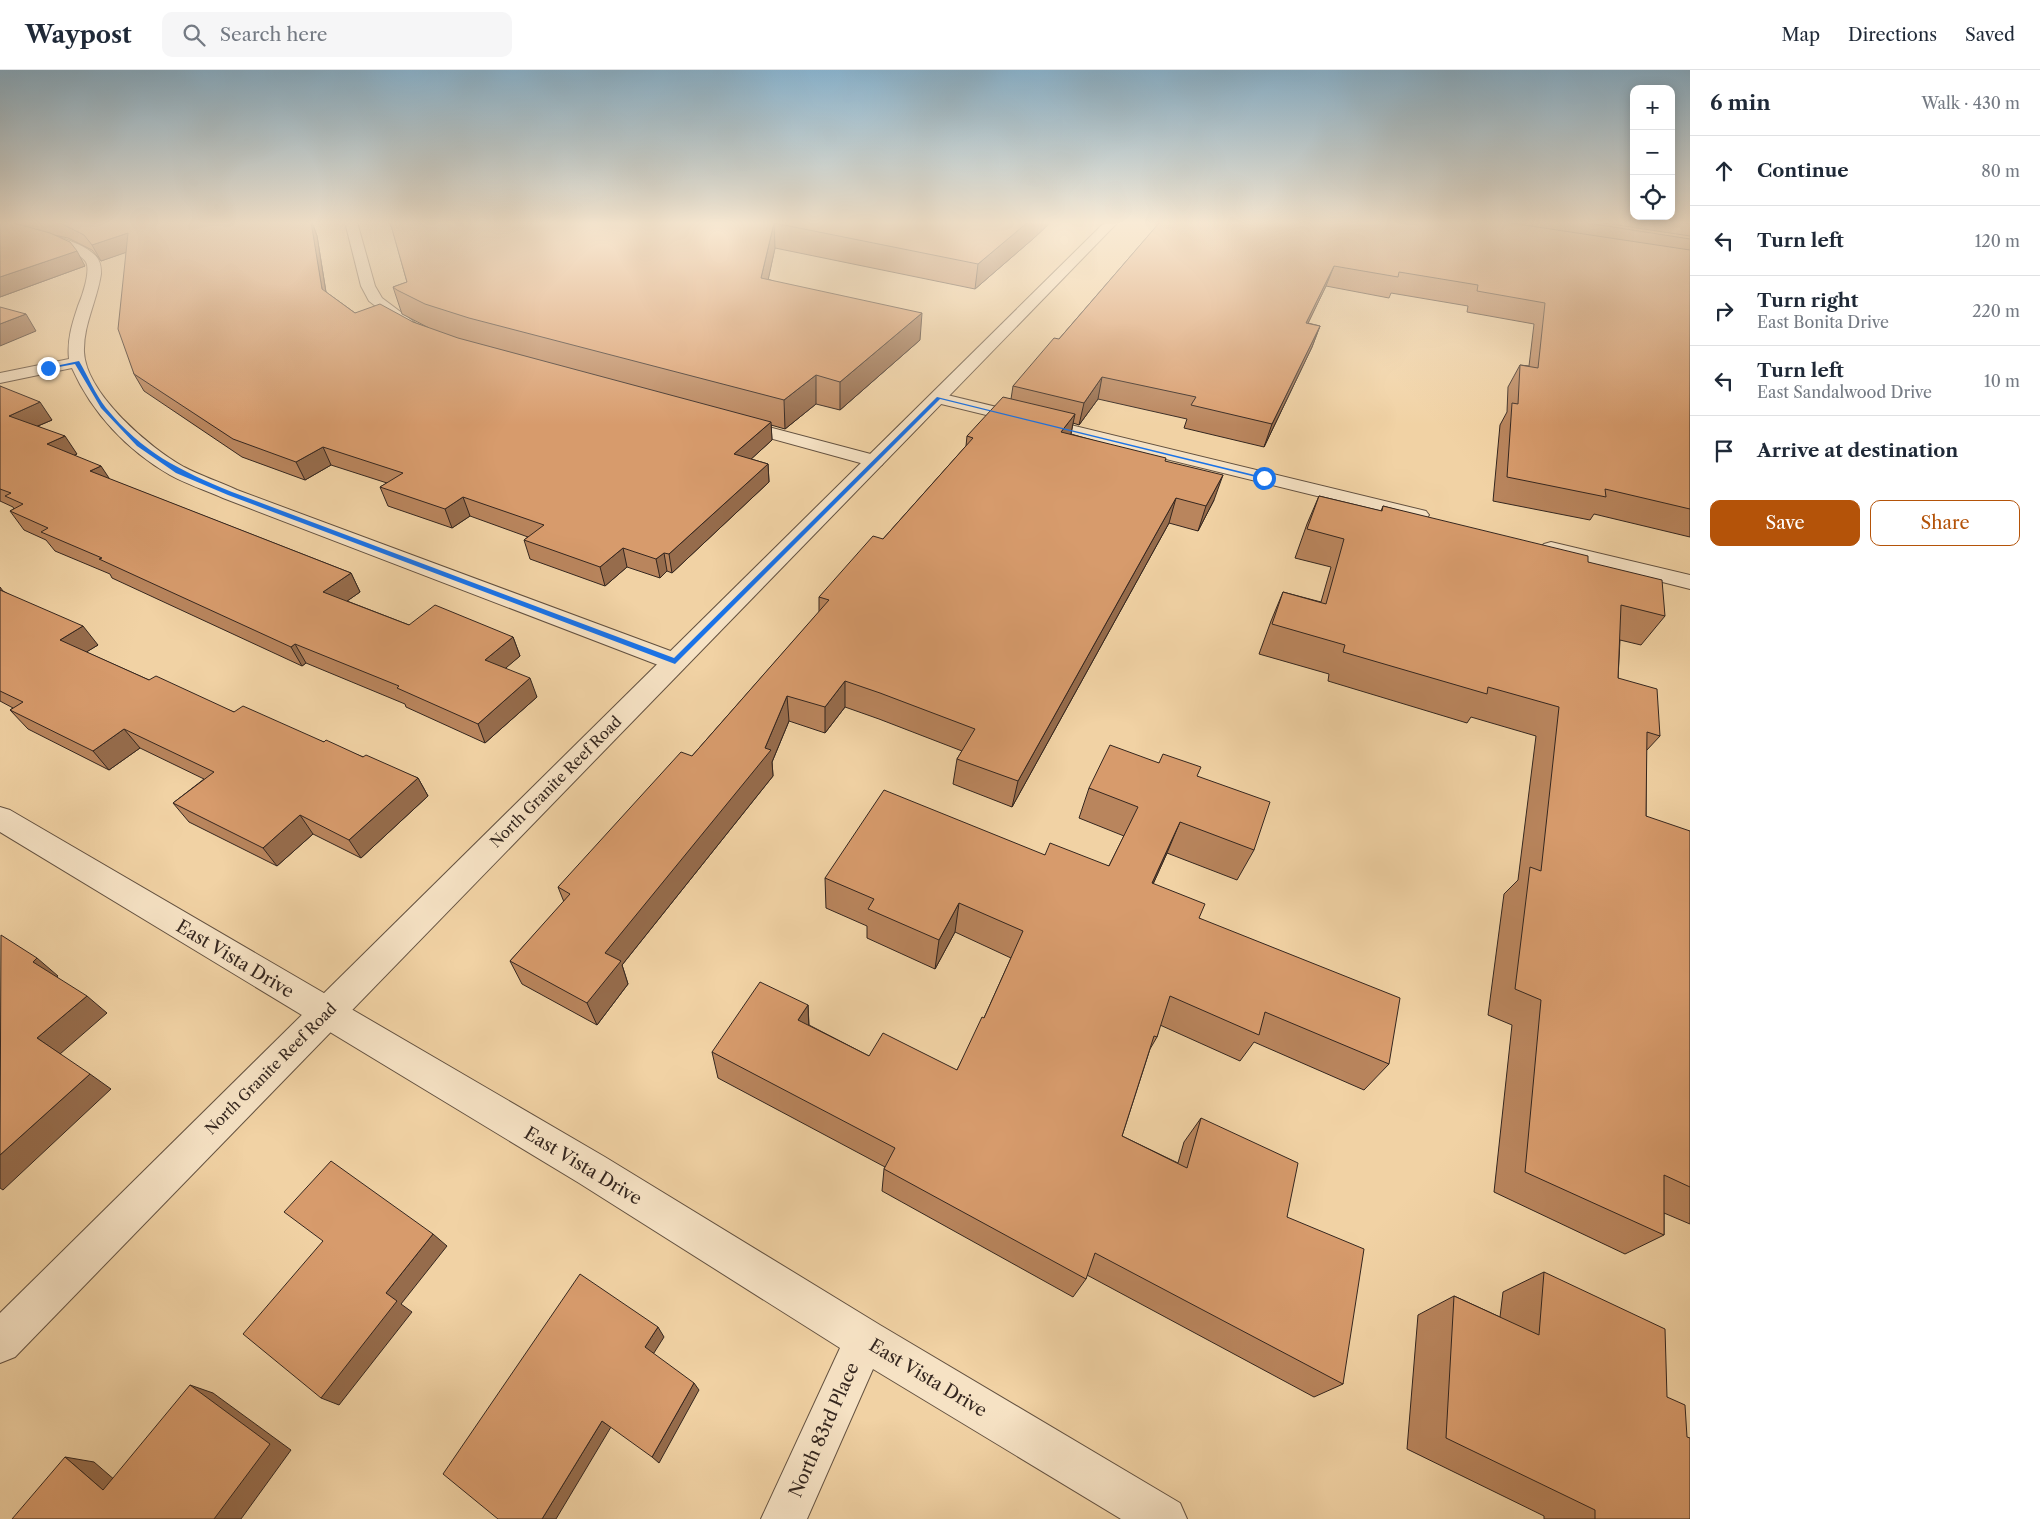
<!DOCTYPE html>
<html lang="en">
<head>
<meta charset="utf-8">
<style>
  :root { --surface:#fff; --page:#f6f6f7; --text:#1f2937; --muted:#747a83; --line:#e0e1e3; --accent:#b45309 }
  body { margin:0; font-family:"Libre Caslon Text",serif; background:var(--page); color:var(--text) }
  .controls { position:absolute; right:15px; top:15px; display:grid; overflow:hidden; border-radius:10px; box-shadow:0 2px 12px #0003 }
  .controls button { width:45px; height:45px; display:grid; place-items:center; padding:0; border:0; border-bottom:1px solid var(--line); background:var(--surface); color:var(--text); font:25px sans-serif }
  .stop { position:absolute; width:15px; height:15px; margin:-11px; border:4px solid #1a73e8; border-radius:50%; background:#fff }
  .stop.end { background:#1a73e8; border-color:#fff; box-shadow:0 1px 5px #0008 }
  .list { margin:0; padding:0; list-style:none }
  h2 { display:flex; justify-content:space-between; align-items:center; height:65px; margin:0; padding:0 20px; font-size:21px }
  h2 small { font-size:16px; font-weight:400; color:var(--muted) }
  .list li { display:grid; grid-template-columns:32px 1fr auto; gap:15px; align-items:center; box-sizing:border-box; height:70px; padding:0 20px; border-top:1px solid var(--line) }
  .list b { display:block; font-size:19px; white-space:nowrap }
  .list p { margin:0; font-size:16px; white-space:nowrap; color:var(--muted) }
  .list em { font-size:16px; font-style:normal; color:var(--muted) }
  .actions { display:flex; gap:10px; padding:15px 20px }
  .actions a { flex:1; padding:11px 0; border:1px solid var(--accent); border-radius:10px; text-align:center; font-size:18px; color:var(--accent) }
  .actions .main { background:var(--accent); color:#fff }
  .icon { flex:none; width:28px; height:28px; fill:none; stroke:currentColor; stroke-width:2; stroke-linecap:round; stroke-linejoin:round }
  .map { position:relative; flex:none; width:1690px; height:1449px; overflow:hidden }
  header { display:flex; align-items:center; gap:30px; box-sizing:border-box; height:70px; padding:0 25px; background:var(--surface); border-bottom:1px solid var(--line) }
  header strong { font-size:24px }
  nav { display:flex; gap:28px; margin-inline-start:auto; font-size:18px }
  .search { width:350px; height:45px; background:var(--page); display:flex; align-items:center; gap:12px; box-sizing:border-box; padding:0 18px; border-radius:10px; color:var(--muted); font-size:19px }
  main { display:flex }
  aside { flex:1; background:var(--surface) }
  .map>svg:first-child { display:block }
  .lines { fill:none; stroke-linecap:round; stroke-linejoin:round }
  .minor-casing { stroke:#635140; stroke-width:2 }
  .tertiary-casing { stroke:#635140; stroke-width:2 }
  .minor { fill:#f6e2c4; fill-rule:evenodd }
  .tertiary { fill:#f6e2c4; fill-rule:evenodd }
  .wall { fill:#b9855d; stroke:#34261f }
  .shaded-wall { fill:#966c4c; stroke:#34261f }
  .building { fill:#d79b6c; stroke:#34261f }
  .route { fill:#1a73e8 }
  .labels { text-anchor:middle; stroke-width:4; stroke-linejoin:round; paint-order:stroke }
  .street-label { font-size:15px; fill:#34261f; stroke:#f6e2c4 }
  .near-street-label { font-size:18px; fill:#34261f; stroke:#f6e2c4 }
</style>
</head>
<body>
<header>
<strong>Waypost</strong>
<div class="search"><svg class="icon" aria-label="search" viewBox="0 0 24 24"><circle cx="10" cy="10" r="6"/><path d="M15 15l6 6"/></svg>Search here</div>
<nav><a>Map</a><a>Directions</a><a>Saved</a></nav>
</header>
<main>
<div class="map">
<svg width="1690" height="1449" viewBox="0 0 1690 1449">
  <rect width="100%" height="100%" fill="#f1d2a4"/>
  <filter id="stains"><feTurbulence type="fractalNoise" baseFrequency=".004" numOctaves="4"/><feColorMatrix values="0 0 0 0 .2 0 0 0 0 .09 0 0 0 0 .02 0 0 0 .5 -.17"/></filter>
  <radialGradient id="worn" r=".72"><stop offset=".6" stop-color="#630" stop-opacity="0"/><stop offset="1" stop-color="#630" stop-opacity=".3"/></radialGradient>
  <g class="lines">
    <g class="minor-casing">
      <g id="minor">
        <path d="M 0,152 C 23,158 86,169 98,189 C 101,194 101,199 101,204 C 97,231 83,255 84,282 C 86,324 150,378 184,397 C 201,406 220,412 237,420 L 684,586 L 687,592 L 684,598 L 675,600 L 666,598 L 223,428 C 205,420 186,414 170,405 C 127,380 92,343 72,298 L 0,313 L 0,303 L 69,289 C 67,270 72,254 78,236 C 82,227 91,201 86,192 C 76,176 18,165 0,160 Z"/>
        <path d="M 345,152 L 357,152 L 375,216 L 382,228 L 414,252 L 417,255 L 414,258 L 404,258 L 369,231 L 361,216 Z"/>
        <path d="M 939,323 L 1426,441 L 1429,445 L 1426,449 L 1419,451 L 933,332 L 930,328 L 933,324 Z"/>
        <path d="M 735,348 L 882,387 L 884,391 L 882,395 L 875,397 L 729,357 L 726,353 L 729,349 Z"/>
        <path d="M 1551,472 L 1690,505 L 1690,519 L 1544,482 L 1540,478 L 1544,474 Z"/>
        <path d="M 0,737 L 10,740 L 605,1087 L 880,1255 L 1180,1433 L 1187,1449 L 1121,1449 L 873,1299 L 807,1449 L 761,1449 L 840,1278 L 579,1113 L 0,762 Z"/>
      </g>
    </g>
    <g class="tertiary-casing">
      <path id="tertiary" d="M 1105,152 L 1118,152 L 15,1287 L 0,1293 L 0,1243 Z"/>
    </g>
    <use href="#minor" class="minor"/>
    <use href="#tertiary" class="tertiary"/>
  </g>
  <g class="wall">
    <path d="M 0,152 L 312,152 L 317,166 L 326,222 L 355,243 L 413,252 L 429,258 L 406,246 L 402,244 L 393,217 L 407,212 L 392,158 L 388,152 L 1051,152 L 1034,168 L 975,219 L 775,178 L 768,209 L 920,270 L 840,340 L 816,334 L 785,359 L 771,355 L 772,370 L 751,389 L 768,394 L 769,412 L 672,503 L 667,501 L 660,508 L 627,497 L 605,516 L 530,489 L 524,470 L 528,467 L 470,446 L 452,458 L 388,436 L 380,417 L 387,413 L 331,395 L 305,410 L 242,387 L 144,321 L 134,304 L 126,182 L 101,191 L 92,180 L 68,168 L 54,165 L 85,196 L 0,227 Z"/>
    <path d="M 1160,152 L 1690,152 L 1690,467 L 1594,444 L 1590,450 L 1493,431 L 1500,355 L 1507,342 L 1508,317 L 1520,295 L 1529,296 L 1534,254 L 1467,242 L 1468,236 L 1391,223 L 1389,228 L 1326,216 L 1308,253 L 1320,256 L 1312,277 L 1264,377 L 1184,358 L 1187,349 L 1098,329 L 1079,355 L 1073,353 L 1071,364 L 1165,391 L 1214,430 L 1198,461 L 1169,453 L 1012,737 L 953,714 L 957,689 L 962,681 L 879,649 L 845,637 L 825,663 L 789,651 L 772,692 L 773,706 L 622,895 L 628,914 L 597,955 L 522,914 L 510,891 L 564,832 L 558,817 L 692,686 L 819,542 L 819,527 L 883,469 L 966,376 L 967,366 L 1011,329 L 1013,316 L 1059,269 Z"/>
    <path d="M 0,316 L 52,350 L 38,356 L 77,384 L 74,385 L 109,409 L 351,503 L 360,522 L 347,531 L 409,555 L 513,567 L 520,586 L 505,598 L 537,627 L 485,673 L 406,637 L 405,634 L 306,593 L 302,596 L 112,508 L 110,504 L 55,481 L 46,470 L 24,460 L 10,441 L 14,439 L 13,437 L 0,431 Z"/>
    <path d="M 1319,426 L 1381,441 L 1383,436 L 1588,492 L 1665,546 L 1641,575 L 1620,570 L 1618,608 L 1660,666 L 1646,681 L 1646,746 L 1690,1117 L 1690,1154 L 1664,1143 L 1664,1165 L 1625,1184 L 1494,1122 L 1512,955 L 1488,945 L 1504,824 L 1518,810 L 1536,666 L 1471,647 L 1467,653 L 1328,611 L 1329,604 L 1259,584 L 1271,551 L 1283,522 L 1321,532 L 1331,497 L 1295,488 L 1307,454 Z"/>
    <path d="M 0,517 L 3,521 L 98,575 L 86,582 L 149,610 L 234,642 L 324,672 L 418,708 L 428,726 L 361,788 L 313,764 L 277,796 L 189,752 L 173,733 L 204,709 L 140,678 L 109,700 L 28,659 L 10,640 L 13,638 L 0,631 Z"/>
    <path d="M 1159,693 L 1197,706 L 1254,780 L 1237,810 L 1167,783 L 1153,814 L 1199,848 L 1389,994 L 1364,1020 L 1254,972 L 1240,991 L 1160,955 L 1157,967 L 1150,979 L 1122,1066 L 1178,1093 L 1184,1072 L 1201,1048 L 1287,1147 L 1343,1314 L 1314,1327 L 1087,1205 L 1086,1209 L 1073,1227 L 882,1121 L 884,1099 L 885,1097 L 718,1008 L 712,982 L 808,935 L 809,955 L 869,986 L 957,1000 L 984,948 L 1011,888 L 955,862 L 935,899 L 867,868 L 867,856 L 826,838 L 825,808 L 1045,785 L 1109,796 L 1124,766 L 1079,748 L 1089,718 Z"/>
    <path d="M 1544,1202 L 1667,1327 L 1690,1449 L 1544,1449 L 1544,1446 L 1407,1379 L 1418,1245 L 1454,1226 L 1500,1247 L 1503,1222 Z"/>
  </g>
  <g class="shaded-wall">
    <path d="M 310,152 L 312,152 L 317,166 L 328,235 L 322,219 Z"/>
    <path d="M 1028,152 L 1051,152 L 1034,168 L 975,219 L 978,194 Z"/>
    <path d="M 774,153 L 775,178 L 763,234 L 761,208 Z"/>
    <path d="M 128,163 L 136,179 L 101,191 L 92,175 Z"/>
    <path d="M 77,181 L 85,196 L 0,227 L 0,207 Z"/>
    <path d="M 1334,196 L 1326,216 L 1298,274 L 1306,253 Z"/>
    <path d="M 922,243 L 920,270 L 840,340 L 840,312 Z"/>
    <path d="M 26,244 L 36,261 L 0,276 L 0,254 Z"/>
    <path d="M 1320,256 L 1312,277 L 1264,377 L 1272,354 Z"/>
    <path d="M 816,305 L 816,334 L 785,359 L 784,330 Z"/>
    <path d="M 1102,307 L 1098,329 L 1079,355 L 1084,333 Z"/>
    <path d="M 40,332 L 52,350 L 21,363 L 9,346 Z"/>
    <path d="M 1075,344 L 1070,368 L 1061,362 Z"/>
    <path d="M 771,352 L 772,370 L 736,403 L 734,384 Z"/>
    <path d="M 65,366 L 77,384 L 60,392 L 47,374 Z"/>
    <path d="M 323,377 L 331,395 L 305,410 L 296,392 Z"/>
    <path d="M 768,394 L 769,412 L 672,503 L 669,484 Z"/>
    <path d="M 101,396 L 113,414 L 90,401 Z"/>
    <path d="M 1223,405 L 1214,430 L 1198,461 L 1206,436 Z"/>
    <path d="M 463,427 L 470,446 L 452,458 L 445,439 Z"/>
    <path d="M 1176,428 L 1169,453 L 1012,737 L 1018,711 Z"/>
    <path d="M 623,478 L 627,497 L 605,516 L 600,497 Z"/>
    <path d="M 664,483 L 667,501 L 660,508 L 656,489 Z"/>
    <path d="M 351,503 L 360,522 L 333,541 L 323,522 Z"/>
    <path d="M 83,556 L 98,575 L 75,589 L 60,570 Z"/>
    <path d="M 513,567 L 520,586 L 493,609 L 485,590 Z"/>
    <path d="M 295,574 L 306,593 L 302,596 L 291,577 Z"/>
    <path d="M 530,608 L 537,627 L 485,673 L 478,654 Z"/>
    <path d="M 845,611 L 845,637 L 825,663 L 825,637 Z"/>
    <path d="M 787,626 L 789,651 L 772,692 L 773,706 L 622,895 L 628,914 L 597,955 L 587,933 L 605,883 L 765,678 Z"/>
    <path d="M 124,659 L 140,678 L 109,700 L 93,681 Z"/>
    <path d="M 418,708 L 428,726 L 361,788 L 349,770 Z"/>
    <path d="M 300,745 L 313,764 L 277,796 L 263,778 Z"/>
    <path d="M 1180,752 L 1167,783 L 1140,843 L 1152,813 Z"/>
    <path d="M 959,833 L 955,862 L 935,899 L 939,870 Z"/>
    <path d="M 37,888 L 58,906 L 54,909 L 33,892 Z"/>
    <path d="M 87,926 L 107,943 L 60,984 L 37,968 Z"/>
    <path d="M 808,935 L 809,962 L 798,950 Z"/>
    <path d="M 90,1004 L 111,1019 L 3,1120 L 0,1118 L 0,1085 Z"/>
    <path d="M 433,1164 L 447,1176 L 401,1234 L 412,1242 L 339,1335 L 321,1328 L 386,1223 Z"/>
    <path d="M 658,1257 L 664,1267 L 652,1286 L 645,1277 Z"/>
    <path d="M 694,1313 L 699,1320 L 659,1393 L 652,1387 Z"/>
    <path d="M 190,1315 L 213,1323 L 291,1380 L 241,1449 L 214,1449 Z"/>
    <path d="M 602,1351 L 611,1357 L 556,1449 L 542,1449 Z"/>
    <path d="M 65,1387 L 94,1392 L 131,1424 L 103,1420 Z"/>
  </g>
  <g class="building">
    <path d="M 0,152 L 10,152 L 50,163 L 70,172 L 77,181 L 0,207 Z"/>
    <path d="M 56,152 L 311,152 L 322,219 L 355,243 L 380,234 L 413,252 L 458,268 L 771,352 L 734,384 L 768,394 L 669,484 L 664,483 L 656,489 L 623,478 L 600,497 L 524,470 L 544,455 L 463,427 L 445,439 L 380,417 L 403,403 L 323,377 L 296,392 L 233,369 L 134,304 L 118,259 L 128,163 L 92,175 L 84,165 L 60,153 Z"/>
    <path d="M 390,152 L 1028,152 L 978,194 L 774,153 L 761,208 L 922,243 L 840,312 L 816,305 L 784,330 L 469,248 L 425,234 L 397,220 L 393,217 L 407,212 Z"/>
    <path d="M 1160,152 L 1504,152 L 1690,180 L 1690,439 L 1605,419 L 1606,427 L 1507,407 L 1512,333 L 1518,334 L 1520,295 L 1538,298 L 1545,233 L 1477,221 L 1478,215 L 1399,202 L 1398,207 L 1334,196 L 1306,253 L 1320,256 L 1272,354 L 1191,335 L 1196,327 L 1102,307 L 1084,333 L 1013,316 L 1054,268 L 1059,269 Z"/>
    <path d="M 1581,152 L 1598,152 L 1690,166 L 1690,169 Z"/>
    <path d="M 1676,152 L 1690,152 L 1690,154 Z"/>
    <path d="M 0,237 L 26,244 L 0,254 Z"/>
    <path d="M 0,316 L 40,332 L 9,346 L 65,366 L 47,374 L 101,396 L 90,401 L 351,503 L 323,522 L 409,555 L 435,535 L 513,567 L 485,590 L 530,608 L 478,654 L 397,618 L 399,616 L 295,574 L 291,577 L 99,489 L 102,488 L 41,462 L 48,458 L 10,441 L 23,434 L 5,426 L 11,423 L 0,419 Z"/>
    <path d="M 1003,327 L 1075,344 L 1061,362 L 1166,388 L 1165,391 L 1223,405 L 1206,436 L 1176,428 L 1018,711 L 957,689 L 975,659 L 880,623 L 845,611 L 825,637 L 787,626 L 765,678 L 771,680 L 605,883 L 621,891 L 587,933 L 510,891 L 570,824 L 558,817 L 681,682 L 692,686 L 829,530 L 819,527 L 873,466 L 883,469 L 973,368 L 967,366 Z"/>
    <path d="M 1319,426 L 1382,441 L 1383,436 L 1588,486 L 1588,492 L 1662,510 L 1665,546 L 1621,535 L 1618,608 L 1657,619 L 1660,666 L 1647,662 L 1646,746 L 1690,761 L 1690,1117 L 1664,1105 L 1664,1165 L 1525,1102 L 1541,930 L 1515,919 L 1530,797 L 1541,801 L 1559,637 L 1488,617 L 1487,624 L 1343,582 L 1345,575 L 1272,554 L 1283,522 L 1326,534 L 1344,469 L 1307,459 Z"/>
    <path d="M 0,520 L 83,556 L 60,570 L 149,610 L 156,606 L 234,642 L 243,636 L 324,672 L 326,670 L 363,687 L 366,685 L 418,708 L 349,770 L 300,745 L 263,778 L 173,733 L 214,702 L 124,659 L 93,681 L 10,640 L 23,632 L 0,621 Z"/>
    <path d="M 1110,675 L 1159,693 L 1163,684 L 1201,697 L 1197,706 L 1270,732 L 1254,780 L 1180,752 L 1152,813 L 1205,834 L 1199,848 L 1400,928 L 1389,994 L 1265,942 L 1259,965 L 1170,926 L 1157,967 L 1154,966 L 1122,1066 L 1187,1098 L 1201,1048 L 1298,1093 L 1287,1147 L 1364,1179 L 1343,1314 L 1095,1183 L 1086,1209 L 884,1099 L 895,1078 L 712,982 L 760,912 L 808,935 L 798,950 L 869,986 L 883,963 L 957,1000 L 982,947 L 984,948 L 1023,861 L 959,833 L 939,870 L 868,839 L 874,829 L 825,808 L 884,720 L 1045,785 L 1050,773 L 1109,796 L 1138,737 L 1089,718 Z"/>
    <path d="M 1,865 L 37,888 L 33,892 L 87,926 L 37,968 L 90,1004 L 0,1085 Z"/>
    <path d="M 331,1091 L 433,1164 L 386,1223 L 397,1231 L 321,1328 L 243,1264 L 323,1171 L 284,1142 Z"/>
    <path d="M 1544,1202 L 1665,1259 L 1667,1327 L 1685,1335 L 1687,1367 L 1690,1368 L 1690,1449 L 1595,1449 L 1595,1440 L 1446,1368 L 1454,1226 L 1539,1265 Z"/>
    <path d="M 580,1204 L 658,1257 L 645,1277 L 694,1313 L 652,1387 L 602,1351 L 542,1449 L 498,1449 L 443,1404 Z"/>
    <path d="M 190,1315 L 270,1374 L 214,1449 L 12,1449 L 65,1387 L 103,1420 Z"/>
  </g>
  <linearGradient id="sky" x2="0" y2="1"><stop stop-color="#89b5d1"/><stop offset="0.43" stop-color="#f9ebd6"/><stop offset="1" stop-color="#f9ebd6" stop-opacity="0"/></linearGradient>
  <rect width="1690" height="355" fill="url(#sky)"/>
  <path class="route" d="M 79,291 C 88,306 95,324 106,338 C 143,383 179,400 232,422 L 674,588 L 937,327 L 1267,408 L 1264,409 L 940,329 L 675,594 L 228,425 L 176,403 L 137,376 L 101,338 L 75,294 L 48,299 L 46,298 Z"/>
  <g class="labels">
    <g class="street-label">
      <text transform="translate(556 712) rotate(-45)" y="5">North Granite Reef Road</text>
      <text transform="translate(271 999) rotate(-45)" y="5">North Granite Reef Road</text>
    </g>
    <g class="near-street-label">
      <text transform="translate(235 889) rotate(31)" y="6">East Vista Drive</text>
      <text transform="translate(583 1096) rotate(31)" y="6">East Vista Drive</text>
      <text transform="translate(928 1308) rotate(31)" y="6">East Vista Drive</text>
      <text transform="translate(824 1360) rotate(-66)" y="6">North 83rd Place</text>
    </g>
  </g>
  <rect width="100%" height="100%" filter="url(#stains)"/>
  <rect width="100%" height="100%" fill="url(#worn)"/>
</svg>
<div class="controls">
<button>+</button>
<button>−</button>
<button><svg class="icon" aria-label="locate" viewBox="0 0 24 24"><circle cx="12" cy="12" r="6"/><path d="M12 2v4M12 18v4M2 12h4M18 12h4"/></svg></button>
</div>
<div class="stop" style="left:1264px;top:408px"></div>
<div class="stop end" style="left:48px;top:298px"></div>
</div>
<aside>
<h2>6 min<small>Walk · 430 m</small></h2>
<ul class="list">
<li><svg class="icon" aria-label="ahead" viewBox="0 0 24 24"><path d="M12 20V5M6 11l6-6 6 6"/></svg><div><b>Continue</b></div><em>80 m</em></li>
<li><svg class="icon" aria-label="left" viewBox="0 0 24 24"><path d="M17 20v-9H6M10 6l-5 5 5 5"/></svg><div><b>Turn left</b></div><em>120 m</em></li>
<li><svg class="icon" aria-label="right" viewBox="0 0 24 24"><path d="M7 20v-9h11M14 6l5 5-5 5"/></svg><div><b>Turn right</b><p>East Bonita Drive</p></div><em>220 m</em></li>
<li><svg class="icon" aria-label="left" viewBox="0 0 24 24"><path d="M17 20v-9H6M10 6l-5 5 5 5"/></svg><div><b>Turn left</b><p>East Sandalwood Drive</p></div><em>10 m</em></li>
<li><svg class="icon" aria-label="arrive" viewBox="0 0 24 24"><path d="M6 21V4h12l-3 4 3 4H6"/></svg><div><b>Arrive at destination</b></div></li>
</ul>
<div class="actions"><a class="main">Save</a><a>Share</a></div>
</aside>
</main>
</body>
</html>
